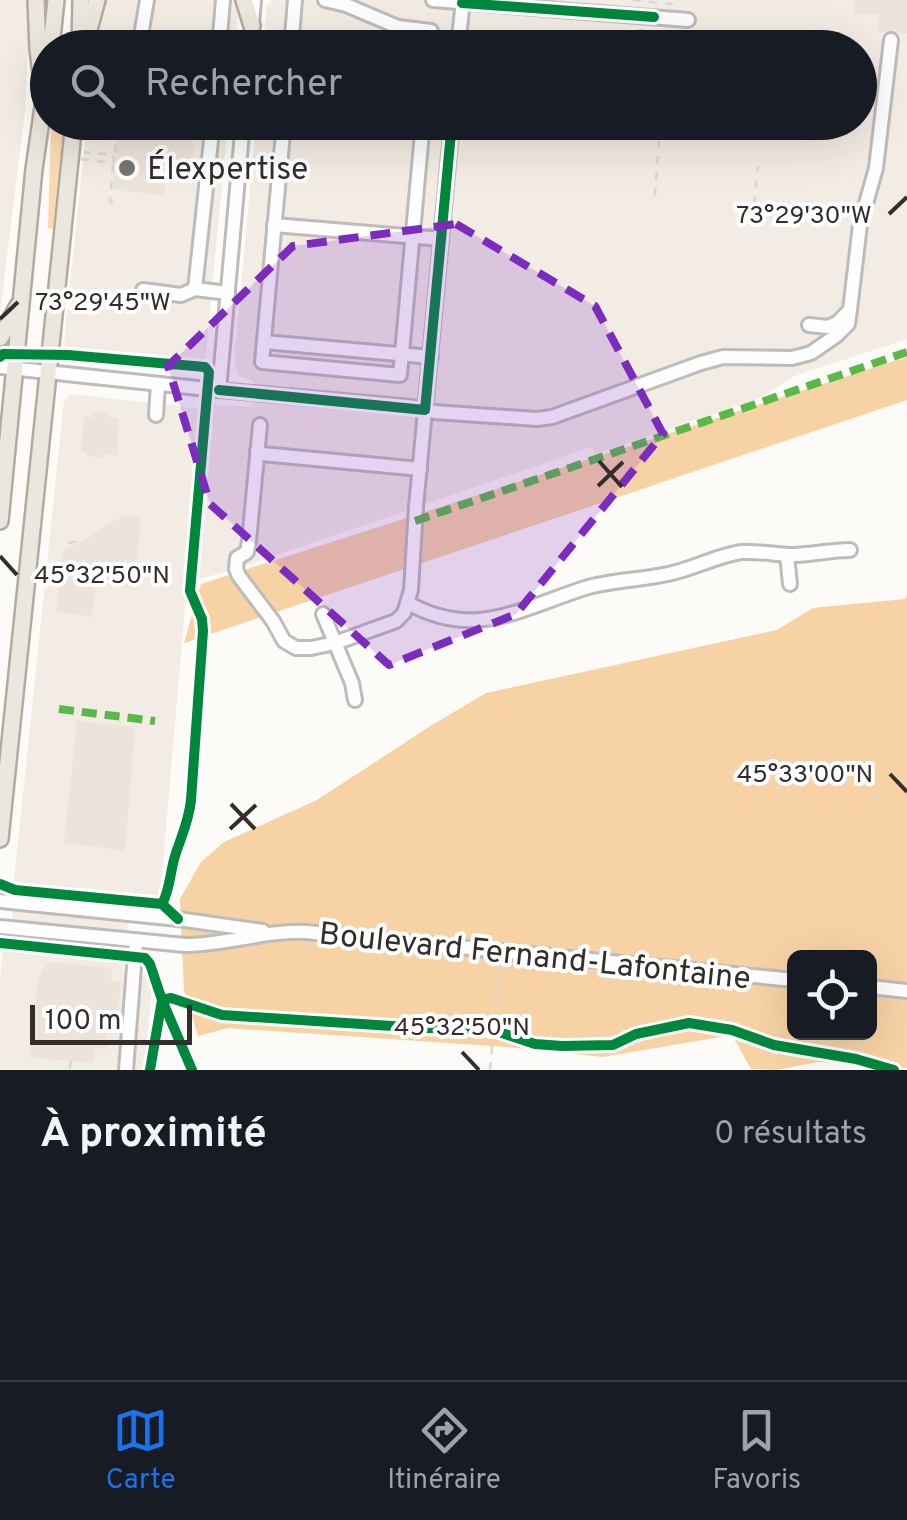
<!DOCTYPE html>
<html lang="fr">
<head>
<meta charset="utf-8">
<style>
  :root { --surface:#171b24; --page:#242831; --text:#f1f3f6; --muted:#9ea1a6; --line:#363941; --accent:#1a73e8 }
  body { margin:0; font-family:Overpass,sans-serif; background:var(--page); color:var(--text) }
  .controls { position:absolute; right:30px; bottom:30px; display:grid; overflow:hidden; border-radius:15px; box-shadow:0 10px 40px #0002 }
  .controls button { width:90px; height:90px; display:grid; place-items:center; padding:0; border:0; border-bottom:2px solid var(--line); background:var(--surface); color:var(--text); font:50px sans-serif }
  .scale { position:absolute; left:30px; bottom:25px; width:162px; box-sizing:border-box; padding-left:10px; border:5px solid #312e2c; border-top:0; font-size:28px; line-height:35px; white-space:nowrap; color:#312e2c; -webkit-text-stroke:8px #fff; paint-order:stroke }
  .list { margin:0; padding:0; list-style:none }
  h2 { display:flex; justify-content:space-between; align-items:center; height:130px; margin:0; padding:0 40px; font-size:42px }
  h2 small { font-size:32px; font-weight:400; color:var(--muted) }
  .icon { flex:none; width:55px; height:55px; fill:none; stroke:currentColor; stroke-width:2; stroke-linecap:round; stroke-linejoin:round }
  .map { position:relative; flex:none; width:907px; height:1070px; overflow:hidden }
  .search { position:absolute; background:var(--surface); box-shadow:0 10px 40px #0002; left:30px; right:30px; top:30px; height:110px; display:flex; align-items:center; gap:25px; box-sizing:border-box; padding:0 35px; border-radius:55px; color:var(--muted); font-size:38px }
  .sheet { height:310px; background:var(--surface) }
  nav { display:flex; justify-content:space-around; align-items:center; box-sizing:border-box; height:140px; border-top:2px solid var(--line); background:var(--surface); font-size:28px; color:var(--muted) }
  nav a { display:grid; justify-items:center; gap:5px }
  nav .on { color:var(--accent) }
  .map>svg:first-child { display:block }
  .built { fill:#f3ece4 }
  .green { fill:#fbd9b1 }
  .forest { fill:#f7d2a5; fill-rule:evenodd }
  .building { fill:#ece3da }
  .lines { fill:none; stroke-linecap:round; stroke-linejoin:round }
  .minor-casing { stroke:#bebcba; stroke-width:18 }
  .major-casing { stroke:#b4aa9d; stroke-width:20 }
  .path { stroke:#d8d8d8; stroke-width:2.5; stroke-dasharray:8 8; stroke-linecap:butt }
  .minor { stroke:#fffefe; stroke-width:12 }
  .major { stroke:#ece7de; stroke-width:15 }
  .quiet { stroke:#58b947; stroke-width:8; stroke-dasharray:15 8; stroke-linecap:butt }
  .cycleway-casing { stroke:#fff; stroke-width:16 }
  .cycleway { stroke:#00873e; stroke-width:10 }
  .marked { fill:#7b2cbf; fill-opacity:0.2; stroke:#7b2cbf; stroke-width:8; stroke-dasharray:20 12; stroke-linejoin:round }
  .ticks { fill:none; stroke:#312e2c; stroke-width:4 }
  .poi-dot { fill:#787673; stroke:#fff; stroke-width:4 }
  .labels { text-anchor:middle; stroke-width:8; stroke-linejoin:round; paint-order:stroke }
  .poi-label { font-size:32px; fill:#312e2c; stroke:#fff; text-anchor:start }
  .street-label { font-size:32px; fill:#312e2c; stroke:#fff }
  .ticks-label { font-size:25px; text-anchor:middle; fill:#312e2c; stroke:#fff; stroke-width:8; stroke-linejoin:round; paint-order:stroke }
</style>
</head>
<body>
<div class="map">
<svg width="907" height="1070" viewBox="0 0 907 1070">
  <rect width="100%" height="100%" fill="#fdfbf8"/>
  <g class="built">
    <path d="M 0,0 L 26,0 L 29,30 L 25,112 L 0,313 Z"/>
    <path d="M 106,0 L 236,0 L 238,13 L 235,47 L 96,48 L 102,9 Z"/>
    <path d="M 271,0 L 907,0 L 907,339 L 795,376 L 760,398 L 595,454 L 592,447 L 236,569 L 196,580 L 211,404 L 252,407 L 254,382 L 239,376 L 234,363 L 256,123 L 860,122 L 860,48 L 263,47 L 267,4 L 270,4 Z"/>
    <path d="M 87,123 L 228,123 L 205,364 L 75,353 L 75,348 L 64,346 L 67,310 L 71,310 L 72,294 L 69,293 Z"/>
    <path d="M 72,394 L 202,409 L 160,899 L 131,896 L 123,973 L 153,978 L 144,1070 L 0,1070 L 0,978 L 3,950 L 9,950 L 16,881 L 14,880 L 64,400 Z"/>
  </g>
  <path class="green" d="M 51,123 L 64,123 L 53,229 L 48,228 Z"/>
  <g class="forest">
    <path d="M 907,357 L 907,400 L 184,643 L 201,584 Z"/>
    <path d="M 907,595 L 907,1068 L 818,1062 L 777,1070 L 751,1069 L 732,1035 L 603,1057 L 506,1047 L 228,1028 L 198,1036 L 184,990 L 180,899 L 201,862 L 224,842 L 317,800 L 432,725 L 486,693 L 777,630 L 813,608 L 905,599 ZM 794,958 L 870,958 L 870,1032 L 794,1032 Z"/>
  </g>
  <g class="building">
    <path d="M 855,0 L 907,0 L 907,33 L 878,31 L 879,15 L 854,14 Z"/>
    <path d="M 118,127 L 194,134 L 191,173 L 167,171 L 164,195 L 113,190 Z"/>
    <path d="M 93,412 L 109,414 L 110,418 L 118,418 L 117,455 L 103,454 L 103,458 L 87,456 L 87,452 L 81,452 L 84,417 L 93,418 Z"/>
    <path d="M 125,515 L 141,518 L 134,588 L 96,584 L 92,617 L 56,612 L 63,552 Z"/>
    <path d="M 77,721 L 135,727 L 125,851 L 64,843 Z"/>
    <path d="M 52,962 L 112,968 L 111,981 L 121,982 L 116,1034 L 107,1033 L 106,1049 L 95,1048 L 93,1063 L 30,1057 L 38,980 L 45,967 Z"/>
  </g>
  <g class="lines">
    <g class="minor-casing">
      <g id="minor">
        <path d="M 325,0 L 346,5 L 398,27 L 431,31 L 429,48"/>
        <path d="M 433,0 L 688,20"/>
        <path d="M 139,48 L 147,0"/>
        <path d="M 219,48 L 223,0"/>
        <path d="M 250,48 L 254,0"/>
        <path d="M 291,48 L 295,0"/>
        <path d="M 458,48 L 463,0"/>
        <path d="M 213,122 L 195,289 L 228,293"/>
        <path d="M 284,122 L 262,362 L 400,375 L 423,122"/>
        <path d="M 274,225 L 441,239"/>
        <path d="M 143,290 L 181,295 L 195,289"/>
        <path d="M 809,325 L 828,327 L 837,323 L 850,310 L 860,225 L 876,168 L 891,40"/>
        <path d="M 264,342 L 431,357"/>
        <path d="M 0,367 L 207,389 L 412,407 L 434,412 L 537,419 L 552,417 L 701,363 L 723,357 L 792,358 L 811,353 L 837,335 L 848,324 L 850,310"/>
        <path d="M 219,390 L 243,122"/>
        <path d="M 156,415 L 158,384"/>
        <path d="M 260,425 L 249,541 L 247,552 L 237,558 L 236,569 L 239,576 L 273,621 L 284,641 L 296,648 L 311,648 L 335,643 L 396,621 L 404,613 L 411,590 L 416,507 L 452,122"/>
        <path d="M 257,451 L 262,454 L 420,469"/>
        <path d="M 787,555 L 790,584"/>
        <path d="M 408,603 C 474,640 520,609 585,588 C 612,580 641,580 668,574 C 693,569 718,555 742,552 C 760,551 778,555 796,555 C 815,554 832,550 850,550"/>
        <path d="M 323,614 L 352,683 L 355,700"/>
        <path d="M 0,901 L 178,919 L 263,931"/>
        <path d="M 0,927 L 185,945 C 226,945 266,930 306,932 L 794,980"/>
        <path d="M 870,987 L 907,991"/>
        <path d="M 126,1070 L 136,941"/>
      </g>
    </g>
    <g class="major-casing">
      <g id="major">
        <path d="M 36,0 L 38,49 L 42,82"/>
        <path d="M 244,0 L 252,26"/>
        <path d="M 80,44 L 81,0"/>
        <path d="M 51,48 L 56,0"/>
        <path d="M 84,48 L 97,0"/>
        <path d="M 0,338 L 18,306"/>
        <path d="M 0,521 L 34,169 L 48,72"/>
        <path d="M 0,839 L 74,122"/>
      </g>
    </g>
    <g class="path">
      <path d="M 633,0 L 672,4 L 673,0"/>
      <path d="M 638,30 L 645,30"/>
      <path d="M 637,46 L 637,41"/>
      <path d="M 668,48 L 669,36"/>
      <path d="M 661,127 L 661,122"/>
      <path d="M 115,153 L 117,122"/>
      <path d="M 81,159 L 113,163 L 114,155 L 84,152"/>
      <path d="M 113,165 L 110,201 L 120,208"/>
      <path d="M 166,173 L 195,176"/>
      <path d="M 655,196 L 659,141"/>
      <path d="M 754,204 L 758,166"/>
      <path d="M 68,543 L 83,540"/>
      <path d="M 149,962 L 151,959"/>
      <path d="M 70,1069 L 71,1057"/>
      <path d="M 490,1070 L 499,962"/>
    </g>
    <use href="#minor" class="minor"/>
    <use href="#major" class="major"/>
    <g class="quiet">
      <path d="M 415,521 L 907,352"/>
      <path d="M 59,709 L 155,721"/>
    </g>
    <g class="cycleway-casing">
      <g id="cycleway">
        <path d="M 462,3 L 654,17"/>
        <path d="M 0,357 L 3,354 L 68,355 L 205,367 L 209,372 L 190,591 L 202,619 L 203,631 L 191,800 C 189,821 181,837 175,856 C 170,872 170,890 162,904"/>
        <path d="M 219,390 L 425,410 L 452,122"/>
        <path d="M 0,884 L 15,890 L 162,904 L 178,919"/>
        <path d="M 0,943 L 145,958 L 150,964 L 162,1000 L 192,1070"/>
        <path d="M 150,1070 L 162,1000 L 171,998 L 222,1015 L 423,1028 L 478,1029 L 496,1031 L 535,1044 L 562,1046 L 613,1045 L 636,1034 L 689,1023 L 732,1030 L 774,1045 L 856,1059 L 894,1070"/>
      </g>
    </g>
    <use href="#cycleway" class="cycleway"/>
  </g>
  <path class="marked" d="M 456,224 L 595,306 L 663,434 L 516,614 L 389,665 L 210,504 L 168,366 L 293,246 Z"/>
  <path class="ticks" d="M 889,214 L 907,197M 0,319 L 18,302M 599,461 L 622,487M 598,486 L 623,462M 0,556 L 17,575M 890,774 L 907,792M 231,804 L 255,829M 230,829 L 256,805M 462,1052 L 479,1070"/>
  <circle class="poi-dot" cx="127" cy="168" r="10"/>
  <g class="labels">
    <g class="poi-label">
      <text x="147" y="179">Élexpertise</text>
    </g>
    <g class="street-label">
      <text transform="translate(535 955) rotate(6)" y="11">Boulevard Fernand-Lafontaine</text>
    </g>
  </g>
  <g class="ticks-label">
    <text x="804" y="223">73°29'30"W</text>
    <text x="103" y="310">73°29'45"W</text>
    <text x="102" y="583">45°32'50"N</text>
    <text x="805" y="782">45°33'00"N</text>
    <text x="462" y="1035">45°32'50"N</text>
  </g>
</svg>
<div class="controls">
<button><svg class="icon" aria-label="locate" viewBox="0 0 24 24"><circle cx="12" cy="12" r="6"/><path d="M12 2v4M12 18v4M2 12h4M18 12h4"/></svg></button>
</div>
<div class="scale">100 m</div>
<div class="search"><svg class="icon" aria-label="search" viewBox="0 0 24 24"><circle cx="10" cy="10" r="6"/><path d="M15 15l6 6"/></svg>Rechercher</div>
</div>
<section class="sheet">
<h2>À proximité<small>0 résultats</small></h2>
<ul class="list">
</ul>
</section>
<nav>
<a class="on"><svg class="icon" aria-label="map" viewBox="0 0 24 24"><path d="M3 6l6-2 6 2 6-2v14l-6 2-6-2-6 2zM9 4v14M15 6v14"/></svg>Carte</a>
<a><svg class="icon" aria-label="directions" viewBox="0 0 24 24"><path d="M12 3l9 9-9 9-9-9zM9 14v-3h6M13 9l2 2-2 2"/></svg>Itinéraire</a>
<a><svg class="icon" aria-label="saved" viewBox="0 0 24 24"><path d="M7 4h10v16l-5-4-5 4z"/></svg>Favoris</a>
</nav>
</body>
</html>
